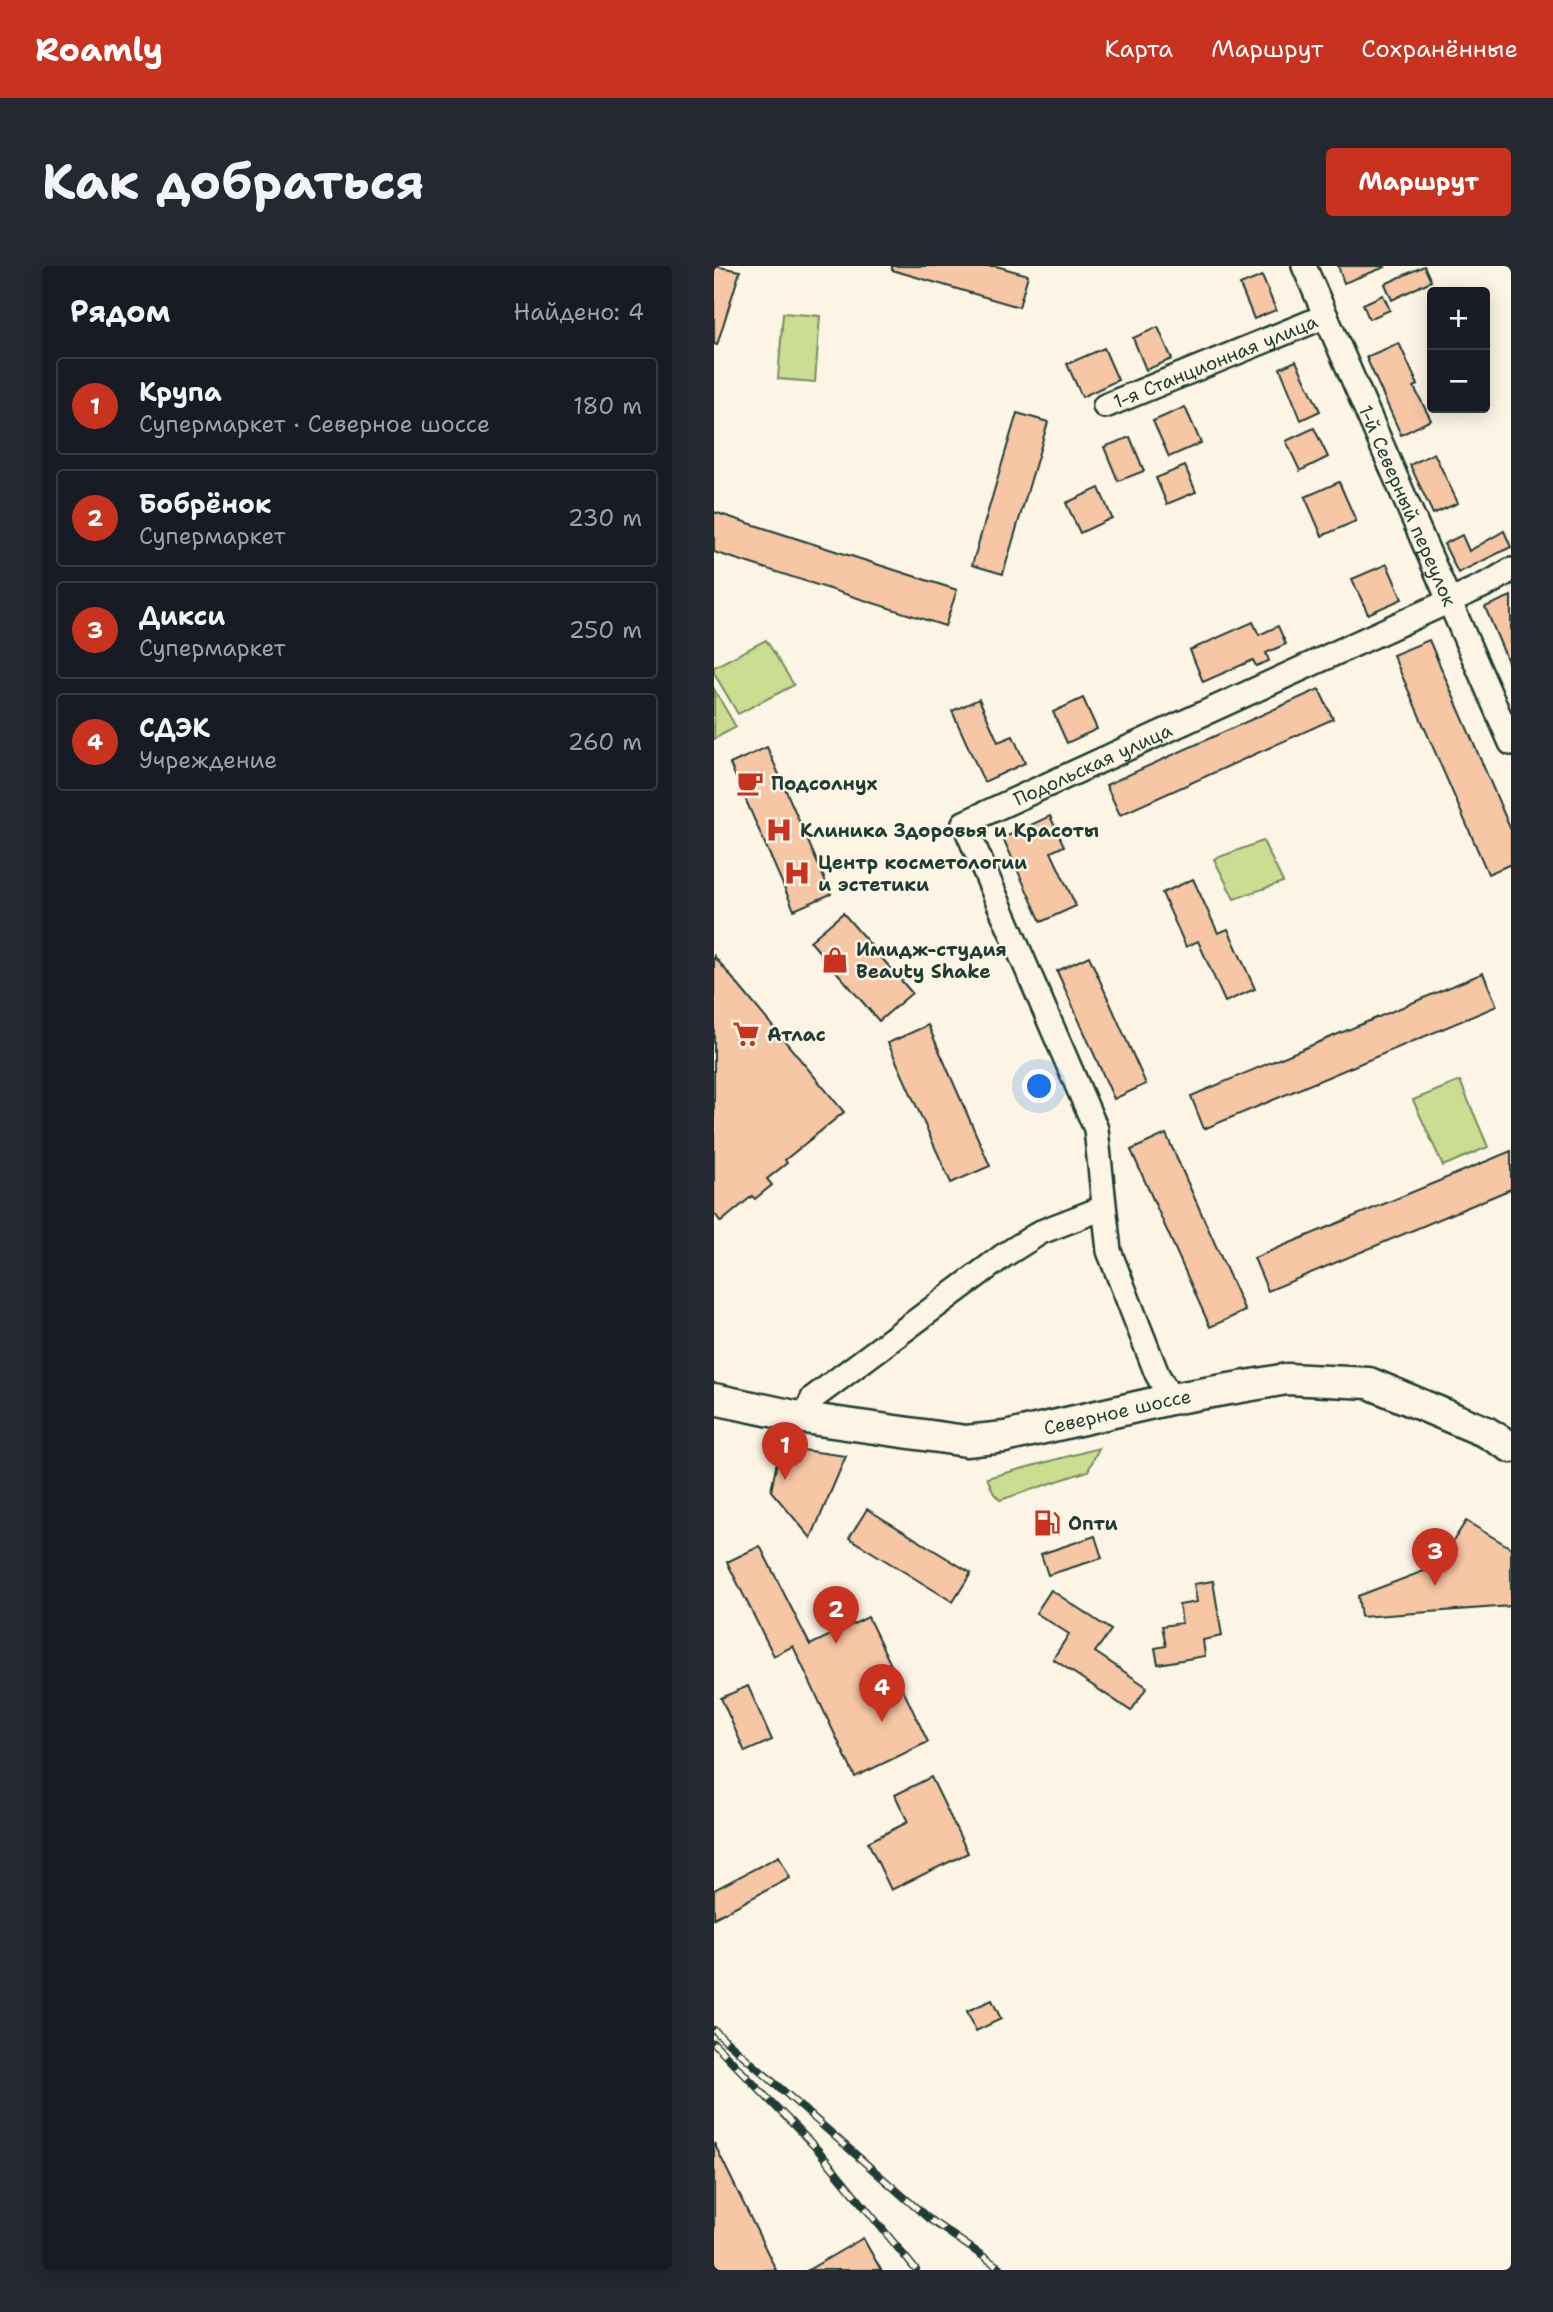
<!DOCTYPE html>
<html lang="ru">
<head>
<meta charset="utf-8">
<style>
  :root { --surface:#171b24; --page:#242831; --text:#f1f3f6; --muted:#9ea1a6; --line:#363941; --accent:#c8321e }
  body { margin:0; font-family:"Shantell Sans",sans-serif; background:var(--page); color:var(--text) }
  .controls { position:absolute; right:21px; top:21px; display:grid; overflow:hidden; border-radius:7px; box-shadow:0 4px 18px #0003 }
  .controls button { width:63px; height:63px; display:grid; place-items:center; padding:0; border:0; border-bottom:2px solid var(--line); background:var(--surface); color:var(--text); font:35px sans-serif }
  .you { position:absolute; left:326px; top:821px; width:24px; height:24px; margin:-18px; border:5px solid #fff; border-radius:50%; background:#1a73e8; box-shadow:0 0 0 10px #1a73e833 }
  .badge { display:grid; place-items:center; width:46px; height:46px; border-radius:50%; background:var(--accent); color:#fff; font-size:23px; font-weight:700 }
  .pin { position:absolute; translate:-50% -58px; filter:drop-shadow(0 2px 4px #0008) }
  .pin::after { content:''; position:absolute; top:37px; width:24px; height:21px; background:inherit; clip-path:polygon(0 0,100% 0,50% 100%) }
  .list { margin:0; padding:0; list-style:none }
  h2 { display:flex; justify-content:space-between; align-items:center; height:91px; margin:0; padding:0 28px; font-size:30px }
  h2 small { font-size:23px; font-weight:400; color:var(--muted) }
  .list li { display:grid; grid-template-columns:46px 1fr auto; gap:21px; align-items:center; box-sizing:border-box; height:98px; margin:0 14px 14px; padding:0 14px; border:2px solid var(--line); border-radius:7px }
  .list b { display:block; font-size:26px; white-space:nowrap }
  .list p { margin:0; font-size:23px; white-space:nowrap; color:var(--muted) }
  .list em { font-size:23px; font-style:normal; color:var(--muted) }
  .map { position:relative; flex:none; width:797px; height:2004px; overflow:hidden; border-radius:7px }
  header { display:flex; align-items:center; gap:42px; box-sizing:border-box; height:98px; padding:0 35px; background:var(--accent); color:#fff }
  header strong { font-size:33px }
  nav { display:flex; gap:38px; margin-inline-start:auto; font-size:24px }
  .intro { display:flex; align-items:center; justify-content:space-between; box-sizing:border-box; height:168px; padding:0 42px }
  h1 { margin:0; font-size:49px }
  .button { padding:18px 32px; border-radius:7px; background:var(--accent); color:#fff; font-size:24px; font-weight:700 }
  main { display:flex; gap:42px; padding:0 42px }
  aside { flex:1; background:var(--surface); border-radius:7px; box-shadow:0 4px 18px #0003 }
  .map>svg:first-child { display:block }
  .green { fill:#cadd91; stroke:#748d62; stroke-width:2 }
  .building { fill:#f6c6a5; stroke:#1f3d34; stroke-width:2 }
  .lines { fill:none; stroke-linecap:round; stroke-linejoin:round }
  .minor-casing { stroke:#1f3d34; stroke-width:28 }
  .major-casing { stroke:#1f3d34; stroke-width:35 }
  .minor { stroke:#fcf5e5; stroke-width:23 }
  .major { stroke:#fcf5e5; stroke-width:30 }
  .rail-casing { stroke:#1f3d34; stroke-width:8 }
  .rail { stroke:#fcf5e5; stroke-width:5; stroke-dasharray:16; stroke-linecap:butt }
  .labels { text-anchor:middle; stroke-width:5; stroke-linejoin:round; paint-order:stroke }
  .street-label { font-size:19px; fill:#1f3d34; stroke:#fcf5e5 }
  .poi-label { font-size:19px; font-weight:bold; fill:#1f3d34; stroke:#fcf5e5; text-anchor:start }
</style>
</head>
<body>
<header>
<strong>Roamly</strong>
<nav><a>Карта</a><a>Маршрут</a><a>Сохранённые</a></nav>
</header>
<div class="intro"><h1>Как добраться</h1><a class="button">Маршрут</a></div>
<main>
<aside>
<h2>Рядом<small>Найдено: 4</small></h2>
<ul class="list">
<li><span class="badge">1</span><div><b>Крупа</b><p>Супермаркет · Северное шоссе</p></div><em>180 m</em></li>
<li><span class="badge">2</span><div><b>Бобрёнок</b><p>Супермаркет</p></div><em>230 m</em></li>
<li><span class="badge">3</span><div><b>Дикси</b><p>Супермаркет</p></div><em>250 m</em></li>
<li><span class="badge">4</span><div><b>СДЭК</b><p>Учреждение</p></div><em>260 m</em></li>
</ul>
</aside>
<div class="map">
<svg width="797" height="2004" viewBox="0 0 797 2004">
  <rect width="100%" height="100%" fill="#fcf5e5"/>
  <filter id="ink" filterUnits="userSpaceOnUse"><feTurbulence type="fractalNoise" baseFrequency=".0143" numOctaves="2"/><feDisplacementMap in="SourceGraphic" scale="14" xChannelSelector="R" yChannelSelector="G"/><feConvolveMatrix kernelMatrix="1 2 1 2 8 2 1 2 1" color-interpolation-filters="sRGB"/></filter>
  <g filter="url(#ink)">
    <g class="green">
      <path d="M 69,47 L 106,50 L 101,116 L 64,113 Z"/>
      <path d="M 52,374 L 80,419 L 24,448 L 0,407 L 0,401 Z"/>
      <path d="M 0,423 L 22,461 L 0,473 Z"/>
      <path d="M 549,575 L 569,616 L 520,633 L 500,593 Z"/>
      <path d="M 746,815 L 774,881 L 729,900 L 699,834 Z"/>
      <path d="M 385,1182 L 374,1205 L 286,1234 L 280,1228 L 273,1212 Z"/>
    </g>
    <g class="building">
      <path d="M 0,0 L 26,5 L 3,79 L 0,78 Z"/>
      <path d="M 178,0 L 282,0 L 314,9 L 305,41 L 178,4 Z"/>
      <path d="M 624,0 L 670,0 L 671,1 L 630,17 Z"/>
      <path d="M 710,0 L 717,15 L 678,34 L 671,18 Z"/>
      <path d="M 548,10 L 562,44 L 540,53 L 526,19 Z"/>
      <path d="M 669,29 L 676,44 L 655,53 L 649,38 Z"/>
      <path d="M 444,61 L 458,93 L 432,104 L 419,72 Z"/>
      <path d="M 685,77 L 704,119 L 700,121 L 717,154 L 687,169 L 652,91 Z"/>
      <path d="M 390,82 L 404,114 L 368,131 L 353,98 Z"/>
      <path d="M 582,95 L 606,145 L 587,154 L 566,102 Z"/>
      <path d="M 471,141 L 487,177 L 455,191 L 439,155 Z"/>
      <path d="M 303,147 L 334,156 L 289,308 L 258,299 Z"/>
      <path d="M 600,162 L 614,191 L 586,205 L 572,175 Z"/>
      <path d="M 416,171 L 430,205 L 404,215 L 390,181 Z"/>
      <path d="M 720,187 L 744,237 L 719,248 L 696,199 Z"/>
      <path d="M 471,200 L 482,226 L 453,238 L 442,212 Z"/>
      <path d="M 625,216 L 642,255 L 608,270 L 591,231 Z"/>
      <path d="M 385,222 L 398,252 L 366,267 L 352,237 Z"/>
      <path d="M 0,246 L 243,324 L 231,360 L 0,286 Z"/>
      <path d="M 790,265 L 797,281 L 744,307 L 730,278 L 748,269 L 755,285 Z"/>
      <path d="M 673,298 L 688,333 L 654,348 L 638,313 Z"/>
      <path d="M 797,330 L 797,403 L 771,341 Z"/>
      <path d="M 539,356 L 545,369 L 564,360 L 572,378 L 552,387 L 555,395 L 542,400 L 539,394 L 489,416 L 476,384 Z"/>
      <path d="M 715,374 L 797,564 L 797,598 L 774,608 L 679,389 Z"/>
      <path d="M 605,423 L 619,453 L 406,549 L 392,519 Z"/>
      <path d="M 369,432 L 383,463 L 353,477 L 339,446 Z"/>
      <path d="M 265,433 L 284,476 L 299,470 L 311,497 L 270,516 L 238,445 Z"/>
      <path d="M 53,481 L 117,628 L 80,644 L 16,498 Z"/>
      <path d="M 336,550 L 350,580 L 337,586 L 362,640 L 327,656 L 289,572 Z"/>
      <path d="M 479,613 L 504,667 L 514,663 L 541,723 L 511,736 L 484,675 L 472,681 L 448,627 Z"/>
      <path d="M 129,647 L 198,727 L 165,755 L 96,675 Z"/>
      <path d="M 0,690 L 130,846 L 71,894 L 73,897 L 53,913 L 58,919 L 41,933 L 38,930 L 7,956 L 0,947 Z"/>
      <path d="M 375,690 L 432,818 L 400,833 L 343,705 Z"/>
      <path d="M 769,707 L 783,740 L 490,863 L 477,830 Z"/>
      <path d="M 214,759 L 276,900 L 237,917 L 174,777 Z"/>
      <path d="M 452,868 L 531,1045 L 496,1061 L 417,884 Z"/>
      <path d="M 797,885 L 797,923 L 554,1025 L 540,992 Z"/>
      <path d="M 66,1181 L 132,1190 L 97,1272 L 57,1225 Z"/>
      <path d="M 153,1243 L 257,1307 L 239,1336 L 135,1272 Z"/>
      <path d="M 752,1255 L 797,1282 L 797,1340 L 647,1351 L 644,1330 L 723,1300 Z"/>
      <path d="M 381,1270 L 388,1292 L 334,1309 L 327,1288 Z"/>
      <path d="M 46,1280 L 96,1379 L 154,1351 L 214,1476 L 141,1511 L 79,1380 L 60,1390 L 13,1296 Z"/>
      <path d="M 499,1315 L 508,1370 L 489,1374 L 491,1390 L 444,1398 L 441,1382 L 452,1380 L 448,1360 L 468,1357 L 465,1339 L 483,1336 L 480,1318 Z"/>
      <path d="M 337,1324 L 397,1364 L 381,1386 L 433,1421 L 417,1445 L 339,1393 L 355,1368 L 322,1347 Z"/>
      <path d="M 34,1420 L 58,1474 L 31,1486 L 7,1432 Z"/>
      <path d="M 217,1511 L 254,1587 L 177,1624 L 154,1576 L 194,1556 L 181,1529 Z"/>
      <path d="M 65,1590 L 76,1612 L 0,1652 L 0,1624 Z"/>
      <path d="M 278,1734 L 287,1753 L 262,1765 L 253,1745 Z"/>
      <path d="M 0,1877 L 62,2004 L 4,2004 L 0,1996 Z"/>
      <path d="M 149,1972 L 167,2004 L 94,2004 Z"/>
    </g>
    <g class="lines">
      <g class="minor-casing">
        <g id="minor">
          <path id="s1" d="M 590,0 L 797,477"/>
          <path id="s2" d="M 391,140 L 612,50"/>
          <path id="s3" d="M 457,1133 L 443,1108 L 395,985 L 382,863 L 250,557 L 777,316 L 797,304"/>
          <path d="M 90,1152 L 99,1132 L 289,990 L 327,966 L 389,942"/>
        </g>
      </g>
      <g class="major-casing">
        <g id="major">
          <path id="s4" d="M 0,1133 L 90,1152 L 252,1175 L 291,1171 L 457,1133 L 573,1113 L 655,1117 L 772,1166 L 797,1181"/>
        </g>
      </g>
      <use href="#minor" class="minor"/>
      <use href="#major" class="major"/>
      <g class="rail-casing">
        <g id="rail">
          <path d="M 0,1764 L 215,1953 L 289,2004"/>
          <path d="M 0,1777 L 104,1884 L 202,2004"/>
        </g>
      </g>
      <use href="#rail" class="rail"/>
    </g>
  </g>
  <defs>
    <g id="cafe-bare" transform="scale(2.1)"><path d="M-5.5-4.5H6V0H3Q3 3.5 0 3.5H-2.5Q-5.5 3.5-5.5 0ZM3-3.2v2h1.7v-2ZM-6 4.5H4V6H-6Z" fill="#c8321e" stroke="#fcf5e5" stroke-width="2.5" paint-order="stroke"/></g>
    <g id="hospital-bare" transform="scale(2.1)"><path d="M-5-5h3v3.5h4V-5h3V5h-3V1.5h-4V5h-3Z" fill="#c8321e" stroke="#fcf5e5" stroke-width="2.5" paint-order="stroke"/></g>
    <g id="shop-bare" transform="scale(2.1)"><path d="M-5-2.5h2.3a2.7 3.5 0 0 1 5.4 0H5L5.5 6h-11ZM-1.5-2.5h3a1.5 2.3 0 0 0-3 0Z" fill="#c8321e" stroke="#fcf5e5" stroke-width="2.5" paint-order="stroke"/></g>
    <g id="supermarket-bare" transform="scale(2.1)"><path d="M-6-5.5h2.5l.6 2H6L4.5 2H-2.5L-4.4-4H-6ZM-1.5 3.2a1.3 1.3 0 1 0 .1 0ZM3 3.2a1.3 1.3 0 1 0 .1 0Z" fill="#c8321e" stroke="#fcf5e5" stroke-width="2.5" paint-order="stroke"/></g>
    <g id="fuel-bare" transform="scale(2.1)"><path d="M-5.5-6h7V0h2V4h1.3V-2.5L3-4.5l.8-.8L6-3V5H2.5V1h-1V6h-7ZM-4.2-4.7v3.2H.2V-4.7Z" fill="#c8321e" stroke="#fcf5e5" stroke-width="2.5" paint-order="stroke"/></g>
  </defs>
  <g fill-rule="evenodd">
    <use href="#cafe-bare" x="36" y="517"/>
    <use href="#hospital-bare" x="65" y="564"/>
    <use href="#hospital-bare" x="83" y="607"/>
    <use href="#shop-bare" x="121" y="694"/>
    <use href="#supermarket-bare" x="32" y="768"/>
    <use href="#fuel-bare" x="333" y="1257"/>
  </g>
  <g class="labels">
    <g class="street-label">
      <text dy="7" stroke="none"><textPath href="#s2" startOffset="119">1-я Станционная улица</textPath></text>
      <text dy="7" stroke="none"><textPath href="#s1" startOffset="261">1-й Северный переулок</textPath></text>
      <text dy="7" stroke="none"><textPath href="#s3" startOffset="758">Подольская улица</textPath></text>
      <text dy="7" stroke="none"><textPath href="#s4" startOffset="410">Северное шоссе</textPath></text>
    </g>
    <g class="poi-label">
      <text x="57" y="524">Подсолнух</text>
      <text x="86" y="571">Клиника Здоровья и Красоты</text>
      <text x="104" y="603">Центр косметологии<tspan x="104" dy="22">и эстетики</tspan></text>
      <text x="142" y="690">Имидж-студия<tspan x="142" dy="22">Beauty Shake</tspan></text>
      <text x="53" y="775">Атлас</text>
      <text x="354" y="1264">Опти</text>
    </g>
  </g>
</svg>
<div class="controls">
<button>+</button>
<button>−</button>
</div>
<div class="you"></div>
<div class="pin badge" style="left:71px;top:1214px">1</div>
<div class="pin badge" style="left:122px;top:1378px">2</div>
<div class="pin badge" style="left:721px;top:1320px">3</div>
<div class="pin badge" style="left:168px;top:1456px">4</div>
</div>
</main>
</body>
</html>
